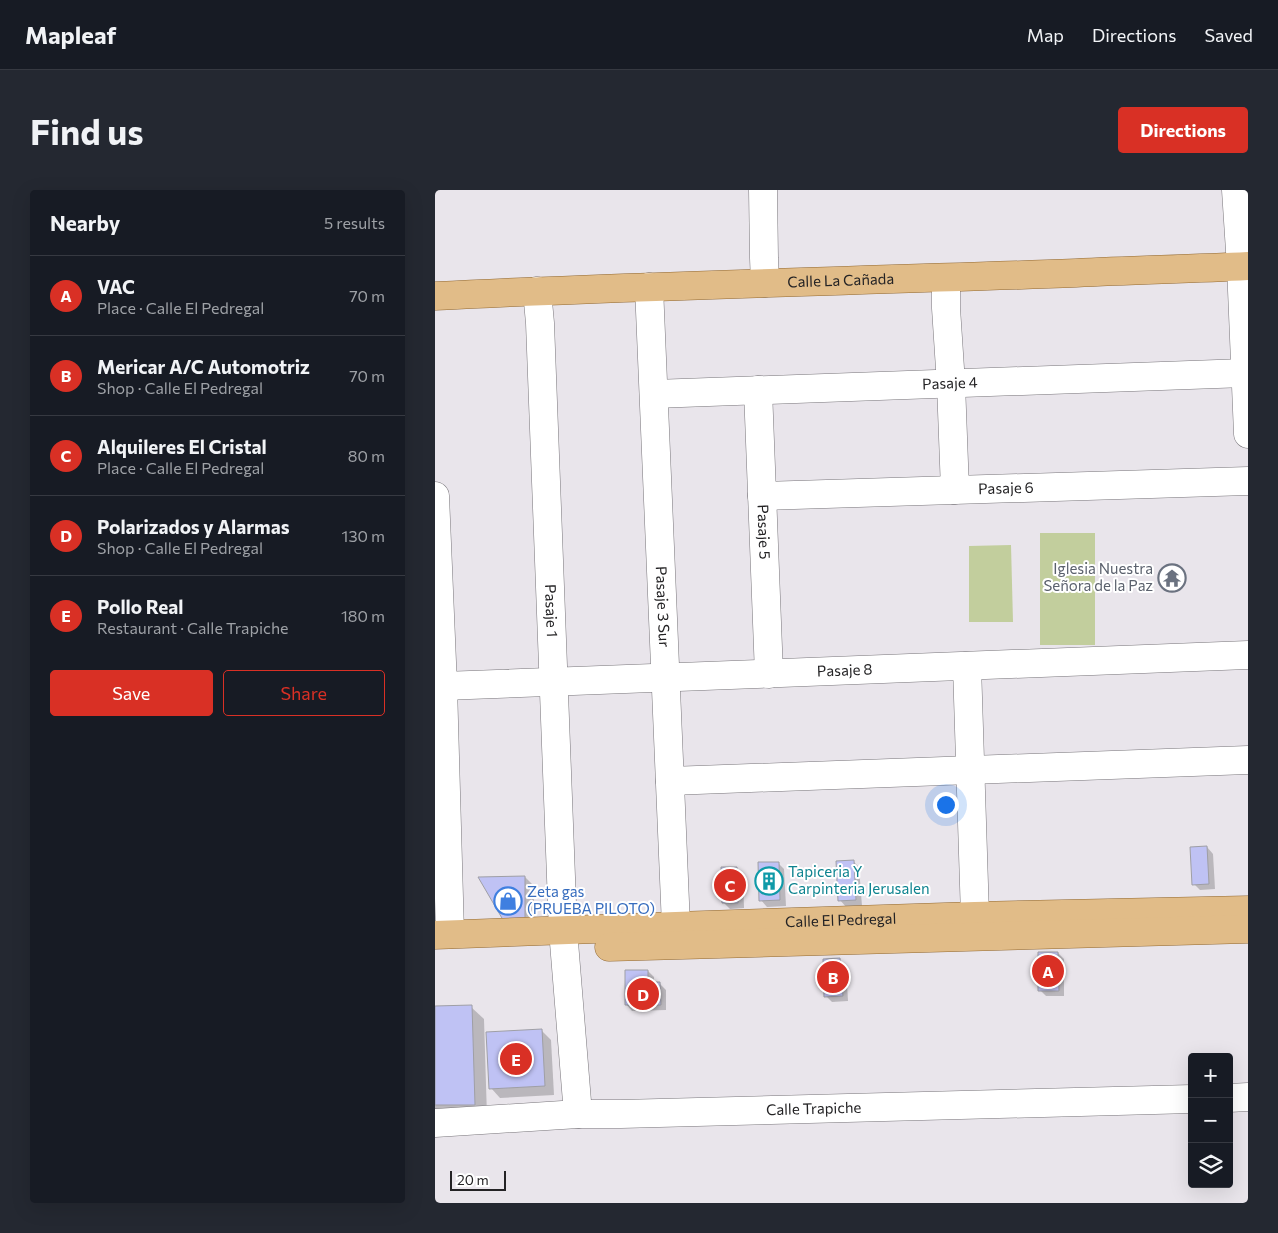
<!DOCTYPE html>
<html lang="en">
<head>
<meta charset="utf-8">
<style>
  :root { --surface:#171b24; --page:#242831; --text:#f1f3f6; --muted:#9ea1a6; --line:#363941; --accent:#d93025 }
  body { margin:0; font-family:Commissioner,sans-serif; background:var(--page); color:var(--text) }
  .controls { position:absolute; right:15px; bottom:15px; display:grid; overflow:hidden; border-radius:5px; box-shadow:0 5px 20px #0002 }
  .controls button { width:45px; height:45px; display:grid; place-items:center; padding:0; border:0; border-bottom:1px solid var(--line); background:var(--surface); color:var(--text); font:25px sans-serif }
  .scale { position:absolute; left:15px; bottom:12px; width:56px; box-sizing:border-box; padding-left:5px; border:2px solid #242325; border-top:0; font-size:14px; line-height:18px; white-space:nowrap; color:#242325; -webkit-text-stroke:4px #fff; paint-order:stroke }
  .you { position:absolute; left:510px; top:614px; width:18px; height:18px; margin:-12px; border:4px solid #fff; border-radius:50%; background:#1a73e8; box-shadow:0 0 0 8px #1a73e833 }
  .badge { display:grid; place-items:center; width:32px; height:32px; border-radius:50%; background:var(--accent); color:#fff; font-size:16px; font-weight:700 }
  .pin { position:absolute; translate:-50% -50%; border:2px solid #fff; box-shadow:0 1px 5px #0006 }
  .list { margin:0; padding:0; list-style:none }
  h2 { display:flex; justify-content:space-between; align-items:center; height:65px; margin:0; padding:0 20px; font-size:21px }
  h2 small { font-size:16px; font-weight:400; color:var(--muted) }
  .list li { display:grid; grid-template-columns:32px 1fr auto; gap:15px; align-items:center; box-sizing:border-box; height:80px; padding:0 20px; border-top:1px solid var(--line) }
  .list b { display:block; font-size:19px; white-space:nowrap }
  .list p { margin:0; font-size:16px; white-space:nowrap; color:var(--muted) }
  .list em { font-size:16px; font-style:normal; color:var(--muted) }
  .actions { display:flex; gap:10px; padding:15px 20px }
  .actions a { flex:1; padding:11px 0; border:1px solid var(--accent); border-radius:5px; text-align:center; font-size:18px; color:var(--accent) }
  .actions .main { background:var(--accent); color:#fff }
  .icon { flex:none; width:28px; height:28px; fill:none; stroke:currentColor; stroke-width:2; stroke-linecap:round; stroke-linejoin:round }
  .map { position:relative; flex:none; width:813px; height:1013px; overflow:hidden; border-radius:5px }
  header { display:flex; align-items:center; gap:30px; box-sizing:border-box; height:70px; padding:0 25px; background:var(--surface); border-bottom:1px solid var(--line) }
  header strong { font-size:24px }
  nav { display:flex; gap:28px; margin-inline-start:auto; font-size:18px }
  .intro { display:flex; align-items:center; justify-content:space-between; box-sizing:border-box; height:120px; padding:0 30px }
  h1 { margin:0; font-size:35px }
  .button { padding:12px 22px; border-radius:5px; background:var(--accent); color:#fff; font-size:18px; font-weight:700 }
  main { display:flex; gap:30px; padding:0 30px }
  aside { flex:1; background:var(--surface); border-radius:5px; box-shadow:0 5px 20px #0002 }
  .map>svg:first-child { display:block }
  .green { fill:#c2ce9d }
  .shadow { fill:#0003 }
  .building { fill:#bfc2f4; stroke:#9f9fa5 }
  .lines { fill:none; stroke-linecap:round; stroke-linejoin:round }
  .minor-casing { stroke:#78757a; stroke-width:29 }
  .major-casing { stroke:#926932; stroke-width:29 }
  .minor { stroke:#fff; stroke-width:28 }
  .major { stroke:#e1bc88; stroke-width:28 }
  .labels { text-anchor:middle; stroke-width:4; stroke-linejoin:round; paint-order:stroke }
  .street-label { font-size:15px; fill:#242325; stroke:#fff }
  .worship-label { font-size:15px; fill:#5b616d; stroke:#fff; text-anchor:end }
  .culture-label { font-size:15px; fill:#0d838f; stroke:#fff; text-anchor:start }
  .shop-label { font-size:15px; fill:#366cbe; stroke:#fff; text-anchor:start }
</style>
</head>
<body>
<header>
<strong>Mapleaf</strong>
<nav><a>Map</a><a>Directions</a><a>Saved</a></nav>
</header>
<div class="intro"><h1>Find us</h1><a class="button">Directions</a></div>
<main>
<aside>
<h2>Nearby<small>5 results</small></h2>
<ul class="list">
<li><span class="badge">A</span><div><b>VAC</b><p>Place · Calle El Pedregal</p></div><em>70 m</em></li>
<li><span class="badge">B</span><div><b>Mericar A/C Automotriz</b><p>Shop · Calle El Pedregal</p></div><em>70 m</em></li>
<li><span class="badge">C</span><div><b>Alquileres El Cristal</b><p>Place · Calle El Pedregal</p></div><em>80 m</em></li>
<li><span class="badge">D</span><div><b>Polarizados y Alarmas</b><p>Shop · Calle El Pedregal</p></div><em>130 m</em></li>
<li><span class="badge">E</span><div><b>Pollo Real</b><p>Restaurant · Calle Trapiche</p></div><em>180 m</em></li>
</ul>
<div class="actions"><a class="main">Save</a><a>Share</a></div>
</aside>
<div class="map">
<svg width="813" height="1013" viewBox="0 0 813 1013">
  <rect width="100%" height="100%" fill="#e9e5eb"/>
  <g class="green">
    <rect x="605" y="343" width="55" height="112"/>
    <path d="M 576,355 L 578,432 L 534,432 L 534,356 Z"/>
  </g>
  <g class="shadow">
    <path d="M 772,657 L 778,664 L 780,699 L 765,700 L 759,694 Z"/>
    <path d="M 418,671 L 424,677 L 427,716 L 411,717 L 405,710 Z"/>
    <path d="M 343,673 L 349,679 L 351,716 L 332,717 L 326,710 Z"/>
    <path d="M 302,678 L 308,684 L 309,718 L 295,719 L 289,713 Z"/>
    <path d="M 90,687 L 99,696 L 99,744 L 82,744 Z"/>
    <path d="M 623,763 L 629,769 L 629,806 L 611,806 L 605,800 Z"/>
    <path d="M 405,770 L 411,776 L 413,811 L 397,812 L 391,806 Z"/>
    <path d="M 213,781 L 219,787 L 219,794 L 225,794 L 231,800 L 231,820 L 197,821 L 191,814 Z"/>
    <path d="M 0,817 L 36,817 L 49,829 L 52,927 L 0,927 Z"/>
    <path d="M 106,840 L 116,850 L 119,905 L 65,908 L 56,898 Z"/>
  </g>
  <g class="building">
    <path d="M 772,656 L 774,694 L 757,695 L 755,657 Z"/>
    <path d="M 419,670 L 421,710 L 403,711 L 401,671 Z"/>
    <path d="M 323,672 L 344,672 L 345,710 L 324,711 Z"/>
    <path d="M 286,677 L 302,677 L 303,713 L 287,713 Z"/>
    <path d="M 90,686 L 90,735 L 71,735 L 43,687 Z"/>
    <path d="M 603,762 L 623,762 L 624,801 L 603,801 Z"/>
    <path d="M 405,768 L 408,806 L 389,807 L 388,769 Z"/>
    <path d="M 190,780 L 213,780 L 213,792 L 225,792 L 226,815 L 190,815 Z"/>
    <path d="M 37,815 L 40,915 L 0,915 L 0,816 Z"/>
    <path d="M 107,839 L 110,896 L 54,899 L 51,842 Z"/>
  </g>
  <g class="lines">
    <g class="minor-casing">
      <g id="minor">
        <path d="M 328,0 L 329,68 L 330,93"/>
        <path d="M 801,0 L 806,76 L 813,244"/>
        <path d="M 511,88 L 511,118 L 516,194 L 520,300"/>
        <path id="s1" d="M 214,97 L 241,736"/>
        <path id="s2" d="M 102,101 L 105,133 L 128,740 L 143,924"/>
        <path id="s3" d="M 323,200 L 334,484"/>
        <path id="s4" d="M 219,204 L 810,183"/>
        <path d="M 0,306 L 8,496 L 15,744"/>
        <path id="s5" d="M 327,306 L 813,291"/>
        <path d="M 532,476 L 540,726"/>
        <path id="s6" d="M 8,496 L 813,465"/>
        <path d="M 235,591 L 813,570"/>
        <path d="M 794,908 L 813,907"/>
        <path id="s7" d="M 0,933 L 143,924 L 186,924 L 757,909"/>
      </g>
    </g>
    <g class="major-casing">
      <g id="major">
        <path id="s8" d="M 0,106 C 214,95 428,91 641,83 C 699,80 756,79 813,76"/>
        <path id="s9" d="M 0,745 L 241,736 L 540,726 L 813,720"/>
        <path d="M 174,757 L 813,739"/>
      </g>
    </g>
    <use href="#minor" class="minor"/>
    <use href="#major" class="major"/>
  </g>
  <defs>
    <g id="temple-ring" transform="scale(1.4375)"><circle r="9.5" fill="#fff" stroke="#6b7280" stroke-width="1.5"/><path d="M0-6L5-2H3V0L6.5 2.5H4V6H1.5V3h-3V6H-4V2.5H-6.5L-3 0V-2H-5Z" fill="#6b7280"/></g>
    <g id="building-ring" transform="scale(1.4375)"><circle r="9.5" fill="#fff" stroke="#0f9aa8" stroke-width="1.5"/><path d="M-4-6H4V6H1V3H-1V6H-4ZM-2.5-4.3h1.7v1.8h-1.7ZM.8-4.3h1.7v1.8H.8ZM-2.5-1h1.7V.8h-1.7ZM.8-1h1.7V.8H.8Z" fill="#0f9aa8"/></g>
    <g id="shop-ring" transform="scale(1.4375)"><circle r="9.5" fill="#fff" stroke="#3f7fe0" stroke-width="1.5"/><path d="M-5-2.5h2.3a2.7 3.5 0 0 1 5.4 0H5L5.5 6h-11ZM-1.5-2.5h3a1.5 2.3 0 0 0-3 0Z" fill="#3f7fe0"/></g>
  </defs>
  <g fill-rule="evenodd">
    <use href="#temple-ring" x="737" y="388"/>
    <use href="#building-ring" x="334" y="691"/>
    <use href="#shop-ring" x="73" y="711"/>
  </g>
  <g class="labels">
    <g class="street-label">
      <text dy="5" stroke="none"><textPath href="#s8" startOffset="406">Calle La Cañada</textPath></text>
      <text dy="5" stroke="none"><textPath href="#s4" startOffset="296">Pasaje 4</textPath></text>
      <text dy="5" stroke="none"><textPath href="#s5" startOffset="244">Pasaje 6</textPath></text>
      <text dy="5" stroke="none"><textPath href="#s3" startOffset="142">Pasaje 5</textPath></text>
      <text dy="5" stroke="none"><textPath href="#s1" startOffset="320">Pasaje 3 Sur</textPath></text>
      <text dy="5" stroke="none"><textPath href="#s2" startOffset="320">Pasaje 1</textPath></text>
      <text dy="5" stroke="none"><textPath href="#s6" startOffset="402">Pasaje 8</textPath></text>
      <text dy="5" stroke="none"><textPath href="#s9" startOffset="406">Calle El Pedregal</textPath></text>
      <text dy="5" stroke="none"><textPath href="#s7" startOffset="379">Calle Trapiche</textPath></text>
    </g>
    <g class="worship-label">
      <text x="718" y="384">Iglesia Nuestra<tspan x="718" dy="17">Señora de la Paz</tspan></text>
    </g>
    <g class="culture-label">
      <text x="353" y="687">Tapiceria Y<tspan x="353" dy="17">Carpinteria Jerusalen</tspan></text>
    </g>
    <g class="shop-label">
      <text x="92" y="707">Zeta gas<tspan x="92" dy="17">(PRUEBA PILOTO)</tspan></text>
    </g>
  </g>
</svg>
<div class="controls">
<button>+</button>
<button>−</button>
<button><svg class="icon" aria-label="layers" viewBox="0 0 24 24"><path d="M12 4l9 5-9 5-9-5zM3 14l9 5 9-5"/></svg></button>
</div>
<div class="scale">20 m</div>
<div class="you"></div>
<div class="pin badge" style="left:613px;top:781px">A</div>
<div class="pin badge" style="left:398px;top:787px">B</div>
<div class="pin badge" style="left:295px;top:695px">C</div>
<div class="pin badge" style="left:208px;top:804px">D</div>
<div class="pin badge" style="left:81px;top:869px">E</div>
</div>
</main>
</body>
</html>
